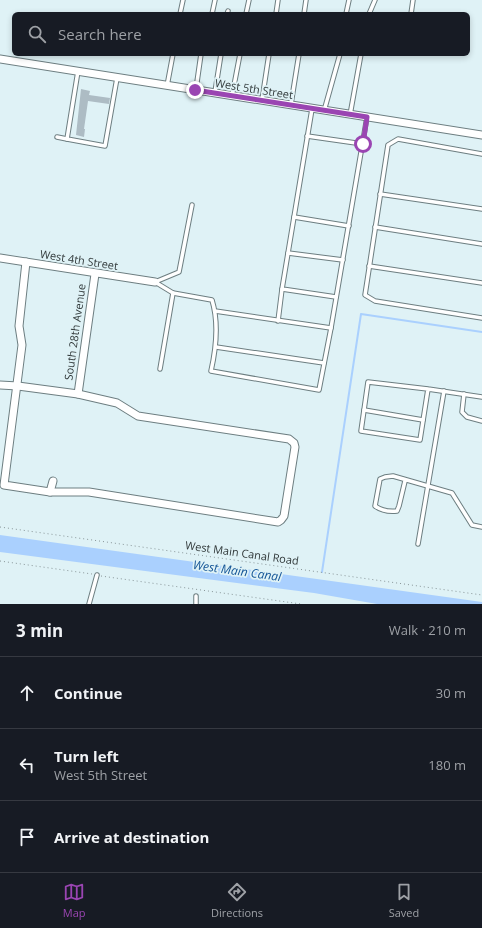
<!DOCTYPE html>
<html lang="en">
<head>
<meta charset="utf-8">
<style>
  :root { --surface:#171b24; --page:#242831; --text:#f1f3f6; --muted:#9ea1a6; --line:#363941; --accent:#9a45b2 }
  body { margin:0; font-family:"Open Sans",sans-serif; background:var(--page); color:var(--text) }
  .stop { position:absolute; width:12px; height:12px; margin:-9px; border:3px solid #9a45b2; border-radius:50%; background:#fff }
  .stop.end { background:#9a45b2; border-color:#fff; box-shadow:0 1px 4px #0008 }
  .list { margin:0; padding:0; list-style:none }
  h2 { display:flex; justify-content:space-between; align-items:center; height:52px; margin:0; padding:0 16px; font-size:17px }
  h2 small { font-size:13px; font-weight:400; color:var(--muted) }
  .list li { display:grid; grid-template-columns:26px 1fr auto; gap:12px; align-items:center; box-sizing:border-box; height:72px; padding:0 16px; border-top:1px solid var(--line) }
  .list b { display:block; font-size:15px; white-space:nowrap }
  .list p { margin:0; font-size:13px; white-space:nowrap; color:var(--muted) }
  .list em { font-size:13px; font-style:normal; color:var(--muted) }
  .icon { flex:none; width:22px; height:22px; fill:none; stroke:currentColor; stroke-width:2; stroke-linecap:round; stroke-linejoin:round }
  .map { position:relative; flex:none; width:482px; height:604px; overflow:hidden }
  .search { position:absolute; background:var(--surface); box-shadow:0 2px 6px #0003; left:12px; right:12px; top:12px; height:44px; display:flex; align-items:center; gap:10px; box-sizing:border-box; padding:0 14px; border-radius:6px; color:var(--muted); font-size:15px }
  .sheet { height:268px; background:var(--surface) }
  nav { display:flex; justify-content:space-around; align-items:center; box-sizing:border-box; height:56px; border-top:1px solid var(--line); background:var(--surface); font-size:11px; color:var(--muted) }
  nav a { display:grid; justify-items:center; gap:2px }
  nav .on { color:var(--accent) }
  .map>svg:first-child { display:block }
  .water { fill:#aad0fe }
  .lines { fill:none; stroke-linecap:round; stroke-linejoin:round }
  .stream { stroke:#aad0fe; stroke-width:2 }
  .building { fill:#adbcc4 }
  .service-casing { stroke:#6d7e81; stroke-width:5.5 }
  .minor-casing { stroke:#6d7e81; stroke-width:9 }
  .path { stroke:#889598; stroke-width:1; stroke-dasharray:1 3; stroke-linecap:butt }
  .service { stroke:#fff; stroke-width:3.5 }
  .minor { stroke:#fff; stroke-width:7 }
  .route { stroke:#9a45b2; stroke-width:5 }
  .labels { text-anchor:middle; stroke-width:3.5; stroke-linejoin:round; paint-order:stroke }
  .street-label { font-size:11px; fill:#303839; stroke:#dff2f6 }
  .water-label { font-size:12px; font-style:italic; fill:#135496; stroke:#dff2f6 }
</style>
</head>
<body>
<div class="map">
<svg width="482" height="604" viewBox="0 0 482 604">
  <rect width="100%" height="100%" fill="#dff2f6"/>
  <path class="water" d="M 0,535 L 482,602 L 482,604 L 377,604 L 314,593 L 0,552 Z"/>
  <g class="lines">
    <path class="stream" d="M 322,572 L 361,314 L 482,332"/>
  </g>
  <path class="building" d="M 81,89 L 90,91 L 89,95 L 110,98 L 109,104 L 88,101 L 84,129 L 85,129 L 84,137 L 76,135 Z"/>
  <g class="lines">
    <g class="service-casing">
      <g id="service">
        <path d="M 180,14 L 183,0"/>
        <path d="M 212,14 L 215,0"/>
        <path d="M 227,14 L 228,11"/>
        <path d="M 246,14 L 249,0"/>
        <path d="M 276,14 L 278,0"/>
        <path d="M 304,14 L 306,0"/>
        <path d="M 346,14 L 349,0"/>
        <path d="M 369,14 L 375,0"/>
        <path d="M 411,14 L 413,0"/>
        <path d="M 78,71 L 67,139 L 105,146 L 117,78"/>
        <path d="M 167,86 L 173,54"/>
        <path d="M 196,89 L 201,54"/>
        <path d="M 215,92 L 221,54"/>
        <path d="M 232,96 L 240,54"/>
        <path d="M 262,100 L 269,54"/>
        <path d="M 291,104 L 299,54"/>
        <path d="M 312,109 L 282,289 L 336,297"/>
        <path d="M 324,111 L 340,54"/>
        <path d="M 350,115 L 361,54"/>
        <path d="M 307,136 L 363,144"/>
        <path d="M 57,137 L 67,139"/>
        <path d="M 482,154 L 398,139 L 388,145 L 365,295 L 375,301 L 482,318"/>
        <path d="M 380,194 L 482,209"/>
        <path d="M 294,217 L 349,226"/>
        <path d="M 375,227 L 482,244"/>
        <path d="M 288,253 L 343,260"/>
        <path d="M 369,266 L 482,283"/>
        <path d="M 173,293 L 212,300 C 219,323 216,349 211,371 L 319,390 L 331,328 L 367,117"/>
        <path d="M 215,311 L 331,328"/>
        <path d="M 278,321 L 282,289"/>
        <path d="M 216,347 L 324,363"/>
        <path d="M 160,369 L 173,293 L 155,282 L 179,272 L 192,205"/>
        <path d="M 428,389 L 420,440 L 361,431 L 368,382 L 428,389 L 482,397"/>
        <path d="M 464,394 L 462,412 L 467,417 L 482,421"/>
        <path d="M 364,410 L 423,420"/>
        <path d="M 405,481 L 399,506 L 397,511 C 388,512 382,511 375,506 L 380,479 L 385,477 L 393,476 L 452,493 L 472,525 L 482,527"/>
        <path d="M 418,544 L 444,391"/>
        <path d="M 196,596 L 196,604"/>
        <path d="M 89,604 L 97,575"/>
      </g>
    </g>
    <g class="minor-casing">
      <g id="minor">
        <path d="M 0,59 L 482,135"/>
        <path d="M 0,258 L 155,282"/>
        <path d="M 26,262 L 19,326 L 22,345 L 4,485 L 50,492 L 53,481"/>
        <path d="M 0,385 L 18,386 L 78,394 L 117,403 L 138,416 L 289,439 L 294,443 L 295,447 L 284,516 L 281,520 L 278,522 L 89,492 L 50,492"/>
        <path d="M 78,394 L 95,274"/>
      </g>
    </g>
    <g class="path">
      <path d="M 0,527 L 482,595"/>
      <path d="M 0,561 L 92,574"/>
      <path d="M 101,576 L 301,604"/>
    </g>
    <use href="#service" class="service"/>
    <use href="#minor" class="minor"/>
  </g>
  <g class="lines">
    <path class="route" d="M 195,90 L 367,117 L 363,144"/>
  </g>
  <g class="labels">
    <g class="street-label">
      <text transform="translate(254 89) rotate(9)" y="4">West 5th Street</text>
      <text transform="translate(79 260) rotate(9)" y="4">West 4th Street</text>
      <text transform="translate(75 332) rotate(-82)" y="4">South 28th Avenue</text>
      <text transform="translate(242 553) rotate(8)" y="4">West Main Canal Road</text>
    </g>
    <g class="water-label">
      <text transform="translate(237 571) rotate(8)" y="4">West Main Canal</text>
    </g>
  </g>
</svg>
<div class="stop" style="left:363px;top:144px"></div>
<div class="stop end" style="left:195px;top:90px"></div>
<div class="search"><svg class="icon" aria-label="search" viewBox="0 0 24 24"><circle cx="10" cy="10" r="6"/><path d="M15 15l6 6"/></svg>Search here</div>
</div>
<section class="sheet">
<h2>3 min<small>Walk · 210 m</small></h2>
<ul class="list">
<li><svg class="icon" aria-label="ahead" viewBox="0 0 24 24"><path d="M12 20V5M6 11l6-6 6 6"/></svg><div><b>Continue</b></div><em>30 m</em></li>
<li><svg class="icon" aria-label="left" viewBox="0 0 24 24"><path d="M17 20v-9H6M10 6l-5 5 5 5"/></svg><div><b>Turn left</b><p>West 5th Street</p></div><em>180 m</em></li>
<li><svg class="icon" aria-label="arrive" viewBox="0 0 24 24"><path d="M6 21V4h12l-3 4 3 4H6"/></svg><div><b>Arrive at destination</b></div></li>
</ul>
</section>
<nav>
<a class="on"><svg class="icon" aria-label="map" viewBox="0 0 24 24"><path d="M3 6l6-2 6 2 6-2v14l-6 2-6-2-6 2zM9 4v14M15 6v14"/></svg>Map</a>
<a><svg class="icon" aria-label="directions" viewBox="0 0 24 24"><path d="M12 3l9 9-9 9-9-9zM9 14v-3h6M13 9l2 2-2 2"/></svg>Directions</a>
<a><svg class="icon" aria-label="saved" viewBox="0 0 24 24"><path d="M7 4h10v16l-5-4-5 4z"/></svg>Saved</a>
</nav>
</body>
</html>
